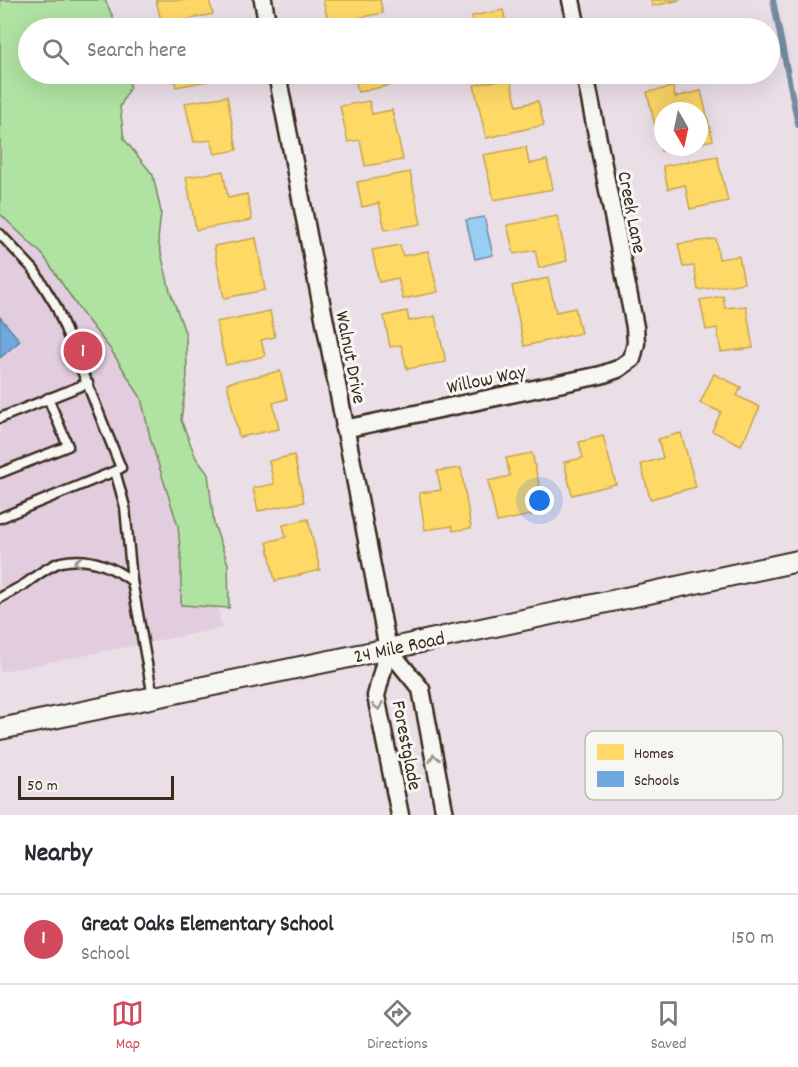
<!DOCTYPE html>
<html lang="en">
<head>
<meta charset="utf-8">
<style>
  :root { --surface:#fff; --page:#f7f7f7; --text:#2b2b33; --muted:#7c7c81; --line:#e1e1e2; --accent:#d1495b }
  body { margin:0; font-family:Dekko,sans-serif; background:var(--page); color:var(--text) }
  .compass { position:absolute; left:654px; top:102px; width:54px; height:54px; border-radius:50%; background:var(--surface); box-shadow:0 6px 24px #0002; rotate:171deg }
  .scale { position:absolute; left:18px; bottom:15px; width:156px; box-sizing:border-box; padding-left:6px; border:3px solid #3b2a1e; border-top:0; font-size:16px; line-height:21px; white-space:nowrap; color:#3b2a1e; -webkit-text-stroke:4px #f6f6f2; paint-order:stroke }
  .you { position:absolute; left:540px; top:501px; width:21px; height:21px; margin:-15px; border:4px solid #fff; border-radius:50%; background:#1a73e8; box-shadow:0 0 0 9px #1a73e833 }
  .badge { display:grid; place-items:center; width:39px; height:39px; border-radius:50%; background:var(--accent); color:#fff; font-size:20px; font-weight:700 }
  .pin { position:absolute; translate:-50% -50%; border:3px solid #fff; box-shadow:0 2px 6px #0006 }
  .list { margin:0; padding:0; list-style:none }
  h2 { display:flex; justify-content:space-between; align-items:center; height:78px; margin:0; padding:0 24px; font-size:26px }
  h2 small { font-size:20px; font-weight:400; color:var(--muted) }
  .list li { display:grid; grid-template-columns:39px 1fr auto; gap:18px; align-items:center; box-sizing:border-box; height:90px; padding:0 24px; border-top:2px solid var(--line) }
  .list b { display:block; font-size:22px; white-space:nowrap }
  .list p { margin:0; font-size:20px; white-space:nowrap; color:var(--muted) }
  .list em { font-size:20px; font-style:normal; color:var(--muted) }
  .icon { flex:none; width:33px; height:33px; fill:none; stroke:currentColor; stroke-width:2; stroke-linecap:round; stroke-linejoin:round }
  .map { position:relative; flex:none; width:798px; height:815px; overflow:hidden }
  .search { position:absolute; background:var(--surface); box-shadow:0 6px 24px #0002; left:18px; right:18px; top:18px; height:66px; display:flex; align-items:center; gap:15px; box-sizing:border-box; padding:0 21px; border-radius:33px; color:var(--muted); font-size:22px }
  .sheet { height:168px; background:var(--surface) }
  nav { display:flex; justify-content:space-around; align-items:center; box-sizing:border-box; height:84px; border-top:2px solid var(--line); background:var(--surface); font-size:16px; color:var(--muted) }
  nav a { display:grid; justify-items:center; gap:3px }
  nav .on { color:var(--accent) }
  .map>svg:first-child { display:block }
  .built { fill:#e2cddf }
  .green { fill:#b0e2a2; stroke:#768660; stroke-width:1.5 }
  .water { fill:#98cdf6; stroke:#738ca0; stroke-width:1.5 }
  .homes { fill:#ffd966; stroke:#c4a450; stroke-width:1.5 }
  .schools { fill:#6fa8dc; stroke:#5f82a3; stroke-width:1.5 }
  .lines { fill:none; stroke-linecap:round; stroke-linejoin:round }
  .stream { stroke:#738ca0; stroke-width:6 }
  .service-casing { stroke:#3b2a1e; stroke-width:13 }
  .minor-casing { stroke:#3b2a1e; stroke-width:21 }
  .tertiary-casing { stroke:#3b2a1e; stroke-width:24 }
  .service { stroke:#f6f6f2; stroke-width:8 }
  .minor { stroke:#f6f6f2; stroke-width:16 }
  .tertiary { stroke:#f6f6f2; stroke-width:20 }
  .oneway { stroke:#989088 }
  .labels { text-anchor:middle; stroke-width:6; stroke-linejoin:round; paint-order:stroke }
  .street-label { font-size:20px; fill:#3b2a1e; stroke:#f6f6f2 }
  .key { fill:#f6f6f2; stroke:#beb9b2; stroke-width:1.5 }
  .key-label { font-size:16px; fill:#3b2a1e }
</style>
</head>
<body>
<div class="map">
<svg width="798" height="815" viewBox="0 0 798 815">
  <rect width="100%" height="100%" fill="#eadee7"/>
  <filter id="ink" filterUnits="userSpaceOnUse"><feTurbulence type="fractalNoise" baseFrequency=".0167" numOctaves="2"/><feDisplacementMap in="SourceGraphic" scale="12" xChannelSelector="R" yChannelSelector="G"/><feConvolveMatrix kernelMatrix="1 2 1 2 8 2 1 2 1" color-interpolation-filters="sRGB"/></filter>
  <g filter="url(#ink)">
    <path class="built" d="M 0,72 L 109,74 L 222,628 L 0,672 Z"/>
    <path class="green" d="M 0,0 L 105,0 L 118,28 L 28,28 L 28,74 L 128,74 L 130,87 L 120,107 L 124,139 L 153,175 L 161,212 L 158,240 L 170,291 L 186,335 L 187,376 L 181,420 L 196,458 L 208,474 L 214,524 L 228,564 L 229,608 L 181,605 L 181,559 L 178,526 L 151,441 L 141,398 L 111,350 L 81,312 L 43,255 L 0,214 Z"/>
    <path class="water" d="M 484,217 L 493,255 L 475,259 L 466,220 Z"/>
    <g class="homes">
      <path d="M 156,0 L 209,0 L 213,14 L 162,25 Z"/>
      <path d="M 323,0 L 380,0 L 383,13 L 329,24 Z"/>
      <path d="M 651,0 L 681,0 L 652,6 Z"/>
      <path d="M 503,10 L 507,28 L 474,28 L 472,16 Z"/>
      <path d="M 661,21 L 663,28 L 689,23 L 690,28 L 634,28 L 634,25 Z"/>
      <path d="M 173,74 L 223,74 L 224,78 L 176,87 Z"/>
      <path d="M 354,74 L 394,74 L 396,84 L 358,92 Z"/>
      <path d="M 659,74 L 678,74 L 659,77 Z"/>
      <path d="M 510,78 L 517,106 L 538,101 L 544,125 L 486,138 L 474,85 Z"/>
      <path d="M 673,87 L 675,97 L 701,91 L 713,140 L 699,143 L 699,111 L 663,111 L 663,147 L 679,147 L 661,151 L 647,92 Z"/>
      <path d="M 227,96 L 237,150 L 215,154 L 211,140 L 194,142 L 185,103 Z"/>
      <path d="M 369,101 L 372,114 L 392,110 L 403,160 L 365,166 L 360,140 L 348,142 L 340,106 Z"/>
      <path d="M 526,147 L 529,164 L 547,160 L 553,189 L 494,200 L 483,155 Z"/>
      <path d="M 717,156 L 728,201 L 690,209 L 685,185 L 668,189 L 663,166 Z"/>
      <path d="M 223,171 L 228,198 L 247,194 L 252,220 L 196,230 L 186,177 Z"/>
      <path d="M 410,172 L 421,224 L 385,230 L 379,203 L 362,207 L 357,182 Z"/>
      <path d="M 557,216 L 567,261 L 539,268 L 535,250 L 514,254 L 507,225 Z"/>
      <path d="M 256,238 L 265,290 L 224,298 L 214,246 Z"/>
      <path d="M 716,239 L 719,259 L 739,256 L 744,283 L 698,290 L 694,266 L 683,267 L 678,244 Z"/>
      <path d="M 400,245 L 403,256 L 428,251 L 438,292 L 403,299 L 398,278 L 379,282 L 372,250 Z"/>
      <path d="M 548,278 L 556,312 L 575,308 L 581,333 L 524,346 L 512,286 Z"/>
      <path d="M 723,296 L 725,308 L 746,306 L 753,348 L 721,352 L 717,328 L 706,330 L 700,300 Z"/>
      <path d="M 270,311 L 275,337 L 261,340 L 265,356 L 226,365 L 216,322 Z"/>
      <path d="M 407,311 L 409,321 L 435,316 L 446,362 L 407,369 L 401,345 L 390,347 L 384,316 Z"/>
      <path d="M 280,371 L 287,399 L 273,403 L 279,429 L 239,437 L 227,383 Z"/>
      <path d="M 714,374 L 741,387 L 737,396 L 760,407 L 741,445 L 712,431 L 721,412 L 700,403 Z"/>
      <path d="M 681,433 L 696,487 L 650,499 L 641,464 L 663,458 L 658,439 Z"/>
      <path d="M 603,436 L 616,484 L 572,495 L 564,462 L 583,458 L 579,442 Z"/>
      <path d="M 532,453 L 545,512 L 497,522 L 488,481 L 510,476 L 506,458 Z"/>
      <path d="M 294,455 L 304,502 L 258,511 L 253,488 L 274,484 L 269,461 Z"/>
      <path d="M 461,468 L 471,528 L 453,531 L 452,526 L 425,530 L 419,493 L 441,490 L 437,471 Z"/>
      <path d="M 308,519 L 320,570 L 275,581 L 267,542 L 286,537 L 283,525 Z"/>
    </g>
    <path class="schools" d="M 0,317 L 20,341 L 0,358 Z"/>
    <g class="lines">
      <path class="stream" d="M 773,0 L 798,125"/>
      <g class="service-casing">
        <g id="service">
          <path d="M 0,234 L 34,270 L 56,306 L 121,468 L 115,471 L 125,507 L 132,581 L 153,697"/>
          <path d="M 0,418 L 88,383"/>
          <path d="M 0,473 L 68,446 L 48,398"/>
          <path d="M 0,518 L 115,471"/>
          <path d="M 0,598 C 8,593 17,589 25,584 C 36,576 48,566 61,562 C 87,556 112,566 132,581"/>
        </g>
      </g>
      <g class="minor-casing">
        <g id="minor">
          <path d="M 263,0 L 268,28"/>
          <path d="M 571,0 L 577,28"/>
          <path d="M 277,74 L 388,649 L 376,696 L 400,815"/>
          <path d="M 344,429 L 601,375 L 618,369 L 632,359 L 636,343 L 635,327 L 585,74"/>
          <path d="M 388,649 L 421,689 L 445,815"/>
        </g>
      </g>
      <g class="tertiary-casing">
        <path id="tertiary" d="M 0,729 L 388,649 L 798,561"/>
      </g>
      <use href="#service" class="service"/>
      <use href="#minor" class="minor"/>
      <use href="#tertiary" class="tertiary"/>
    </g>
    <defs><path id="oneway-chevron" d="M-2-3.5L2.5 0L-2 3.5" fill="none" stroke-width="1.6" stroke-linecap="round" stroke-linejoin="round" transform="scale(1.5)"/></defs>
    <g class="oneway">
      <use href="#oneway-chevron" transform="translate(78 562) rotate(-179)"/>
      <use href="#oneway-chevron" transform="translate(378 706) rotate(79)"/>
      <use href="#oneway-chevron" transform="translate(434 758) rotate(-101)"/>
    </g>
  </g>
  <g class="labels">
    <g class="street-label">
      <text transform="translate(633 212) rotate(79)" y="7">Creek Lane</text>
      <text transform="translate(352 357) rotate(79)" y="7">Walnut Drive</text>
      <text transform="translate(486 378) rotate(-12)" y="7">Willow Way</text>
      <text transform="translate(399 646) rotate(-12)" y="7">24 Mile Road</text>
      <text transform="translate(408 745) rotate(79)" y="7">Forestglade</text>
    </g>
  </g>
  <rect x="585" y="731" width="198" height="69" rx="9" class="key"/>
  <rect x="597" y="744" width="27" height="16" fill="#ffd966"/>
  <rect x="597" y="771" width="27" height="16" fill="#6fa8dc"/>
  <g class="key-label">
    <text x="634" y="758">Homes</text>
    <text x="634" y="785">Schools</text>
  </g>
</svg>
<svg class="compass" viewBox="-18 -18 36 36"><path d="M0-13l5 13h-10z" fill="#e53935"/><path d="M0 13l5-13h-10z" fill="#7c7c81"/></svg>
<div class="scale">50 m</div>
<div class="you"></div>
<div class="pin badge" style="left:83px;top:351px">1</div>
<div class="search"><svg class="icon" aria-label="search" viewBox="0 0 24 24"><circle cx="10" cy="10" r="6"/><path d="M15 15l6 6"/></svg>Search here</div>
</div>
<section class="sheet">
<h2>Nearby<small></small></h2>
<ul class="list">
<li><span class="badge">1</span><div><b>Great Oaks Elementary School</b><p>School</p></div><em>150 m</em></li>
</ul>
</section>
<nav>
<a class="on"><svg class="icon" aria-label="map" viewBox="0 0 24 24"><path d="M3 6l6-2 6 2 6-2v14l-6 2-6-2-6 2zM9 4v14M15 6v14"/></svg>Map</a>
<a><svg class="icon" aria-label="directions" viewBox="0 0 24 24"><path d="M12 3l9 9-9 9-9-9zM9 14v-3h6M13 9l2 2-2 2"/></svg>Directions</a>
<a><svg class="icon" aria-label="saved" viewBox="0 0 24 24"><path d="M7 4h10v16l-5-4-5 4z"/></svg>Saved</a>
</nav>
</body>
</html>
